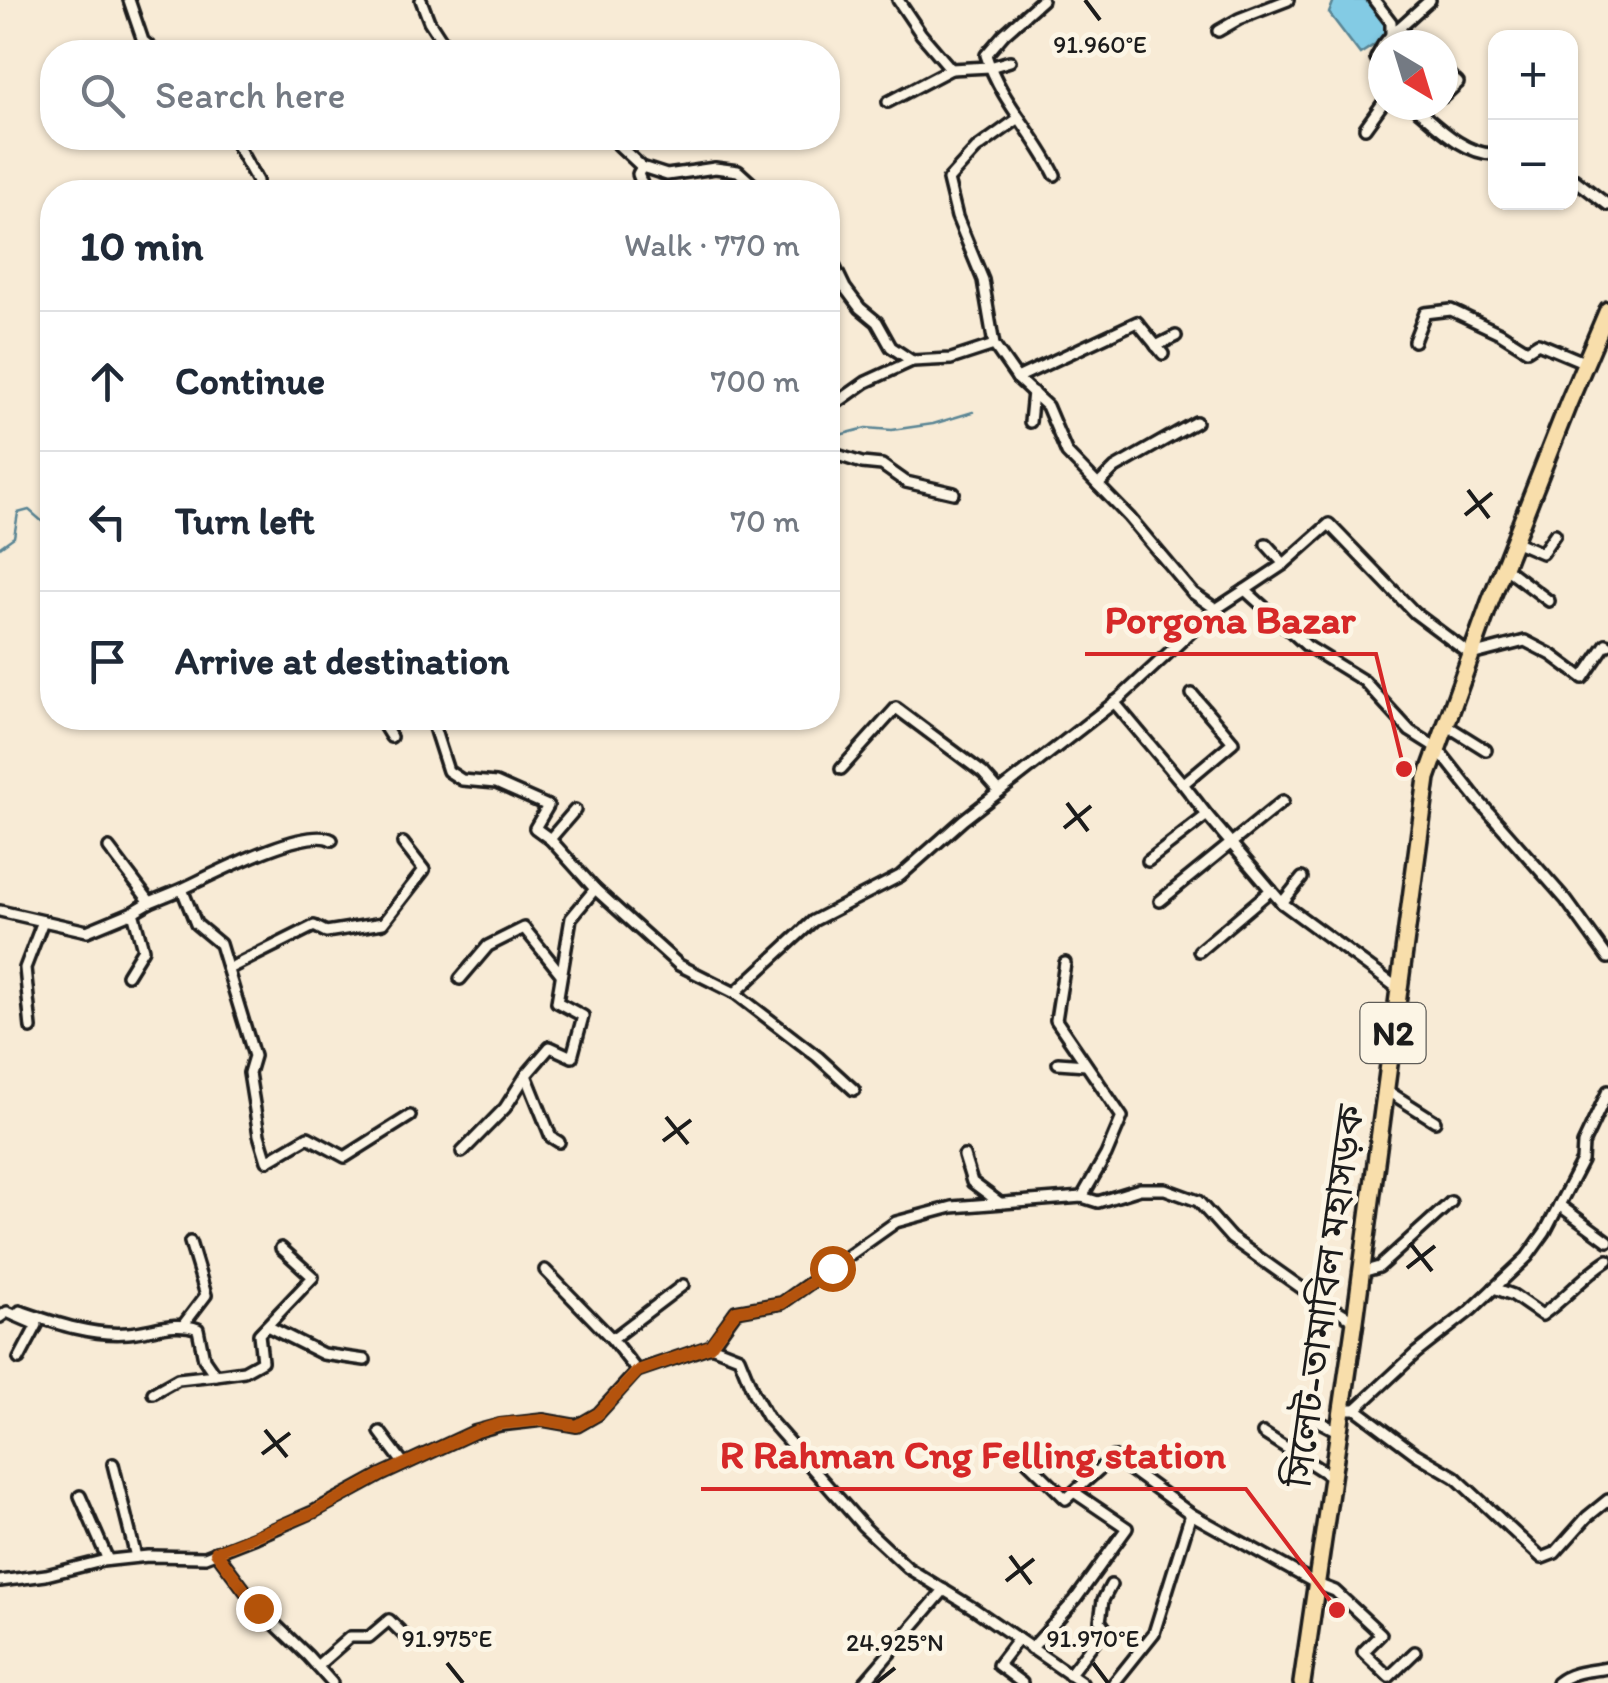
<!DOCTYPE html>
<html lang="en">
<head>
<meta charset="utf-8">
<style>
  :root { --surface:#fff; --page:#f6f6f7; --text:#1f2937; --muted:#747a83; --line:#e0e1e3 }
  body { margin:0; font-family:Itim,"Noto Sans Bengali",sans-serif; background:var(--page); color:var(--text) }
  .controls { position:absolute; right:30px; top:30px; display:grid; overflow:hidden; border-radius:20px; box-shadow:0 2px 8px #0004 }
  .controls button { width:90px; height:90px; display:grid; place-items:center; padding:0; border:0; border-bottom:2px solid var(--line); background:var(--surface); color:var(--text); font:50px sans-serif }
  .compass { position:absolute; left:1368px; top:30px; width:90px; height:90px; border-radius:50%; background:var(--surface); box-shadow:0 2px 8px #0004; rotate:142deg }
  .stop { position:absolute; width:30px; height:30px; margin:-22px; border:8px solid #b45309; border-radius:50%; background:#fff }
  .stop.end { background:#b45309; border-color:#fff; box-shadow:0 2px 10px #0008 }
  .list { margin:0; padding:0; list-style:none }
  h2 { display:flex; justify-content:space-between; align-items:center; height:130px; margin:0; padding:0 40px; font-size:42px }
  h2 small { font-size:32px; font-weight:400; color:var(--muted) }
  .list li { display:grid; grid-template-columns:65px 1fr auto; gap:30px; align-items:center; box-sizing:border-box; height:140px; padding:0 40px; border-top:2px solid var(--line) }
  .list b { display:block; font-size:38px; white-space:nowrap }
  .list em { font-size:32px; font-style:normal; color:var(--muted) }
  .icon { flex:none; width:55px; height:55px; fill:none; stroke:currentColor; stroke-width:2; stroke-linecap:round; stroke-linejoin:round }
  .map { position:relative; flex:none; width:1608px; height:1683px; overflow:hidden }
  .search { position:absolute; background:var(--surface); box-shadow:0 2px 8px #0004; left:40px; top:40px; width:800px; height:110px; display:flex; align-items:center; gap:25px; box-sizing:border-box; padding:0 35px; border-radius:40px; color:var(--muted); font-size:38px }
  .panel { position:absolute; background:var(--surface); box-shadow:0 2px 8px #0004; left:40px; top:180px; width:800px; height:550px; border-radius:40px }
  .map>svg:first-child { display:block }
  .water { fill:#83cbe4; stroke:#5a8594; stroke-width:2.5 }
  .lines { fill:none; stroke-linecap:round; stroke-linejoin:round }
  .stream { stroke:#5a8594; stroke-width:2.5 }
  .street-casing { stroke:#1c1c1c; stroke-width:16 }
  .highway-casing { stroke:#1c1c1c; stroke-width:22 }
  .street { stroke:#fcf5e5; stroke-width:9 }
  .highway { stroke:#f8deab; stroke-width:15 }
  .route { stroke:#b45309; stroke-width:12 }
  .ticks { fill:none; stroke:#1c1c1c; stroke-width:4 }
  .labels { text-anchor:middle; stroke-width:10; stroke-linejoin:round; paint-order:stroke }
  .shield { fill:#fcf5e5; stroke:#5f5d58; stroke-width:2.5 }
  .shield-label { font-size:35px; font-weight:bold; fill:#1c1c1c }
  .street-label { font-size:38px; fill:#1c1c1c; stroke:#fcf5e5 }
  .ticks-label { font-size:25px; text-anchor:middle; fill:#1c1c1c; stroke:#fcf5e5; stroke-width:10; stroke-linejoin:round; paint-order:stroke }
  .leader { fill:none; stroke:#d62828; stroke-width:4 }
  .callout-dot { fill:#d62828; stroke:#fcf5e5; stroke-width:4 }
  .callout-label { font-size:40px; text-anchor:middle; font-weight:bold; fill:#d62828; stroke:#fcf5e5; stroke-width:10; stroke-linejoin:round; paint-order:stroke }
</style>
</head>
<body>
<div class="map">
<svg width="1608" height="1683" viewBox="0 0 1608 1683">
  <rect width="100%" height="100%" fill="#f8ebd6"/>
  <filter id="ink" filterUnits="userSpaceOnUse"><feTurbulence type="fractalNoise" baseFrequency=".01" numOctaves="2"/><feDisplacementMap in="SourceGraphic" scale="20" xChannelSelector="R" yChannelSelector="G"/><feConvolveMatrix kernelMatrix="1 2 1 2 8 2 1 2 1" color-interpolation-filters="sRGB"/></filter>
  <g filter="url(#ink)">
    <path class="water" d="M 1334,0 L 1368,0 C 1395,30 1395,32 1360,54 L 1329,13 Z"/>
    <g class="lines">
      <g class="stream">
        <path d="M 828,438 L 866,428 L 892,430 L 933,424 L 973,412"/>
        <path d="M 0,547 L 14,537 L 18,513 L 29,510 L 52,530"/>
      </g>
      <g class="street-casing">
        <g id="street">
          <path d="M 129,0 L 143,41 L 156,52"/>
          <path d="M 421,0 L 429,21 L 449,52"/>
          <path d="M 1042,0 L 1004,34 L 986,55 C 1000,100 1035,134 1055,175"/>
          <path d="M 1374,0 L 1391,22 L 1391,35"/>
          <path d="M 1398,28 L 1416,45"/>
          <path d="M 1218,31 L 1239,19 L 1288,0"/>
          <path d="M 1383,45 L 1391,35 L 1430,0"/>
          <path d="M 1383,45 L 1376,58 L 1383,71"/>
          <path d="M 951,69 L 990,67 L 1010,61"/>
          <path d="M 1443,69 L 1458,83 L 1443,97"/>
          <path d="M 888,102 L 951,69 L 921,34 L 898,0"/>
          <path d="M 1412,105 C 1434,123 1465,156 1496,154"/>
          <path d="M 1019,118 L 976,149 L 948,180 L 957,217 L 983,280 L 994,345 L 1017,378 L 1047,406 L 1067,453 L 1129,517 L 1193,593 L 1216,609"/>
          <path d="M 1365,128 L 1383,103"/>
          <path d="M 233,138 L 257,181 L 256,192"/>
          <path d="M 607,138 L 612,139 L 642,167 L 667,175 L 715,168 L 738,171 L 761,192"/>
          <path d="M 642,167 L 638,174 L 645,192"/>
          <path d="M 1570,176 L 1608,205"/>
          <path d="M 828,253 L 845,288 L 860,308 L 877,322 L 891,347 L 912,361"/>
          <path d="M 1414,341 L 1425,313 L 1451,310 L 1500,333 L 1527,350 L 1538,343 L 1586,363"/>
          <path d="M 1156,346 L 1176,336"/>
          <path d="M 1017,378 L 1137,322 L 1163,354"/>
          <path d="M 828,409 L 866,382 L 912,361 L 951,359 L 994,345"/>
          <path d="M 1030,422 L 1033,392"/>
          <path d="M 828,452 L 862,463 L 882,465 L 906,482 L 954,493"/>
          <path d="M 1098,485 L 1115,468 L 1196,422"/>
          <path d="M 1514,541 L 1542,553 L 1555,534"/>
          <path d="M 1284,564 L 1329,524 L 1415,613 L 1471,655 L 1525,641 L 1552,655 L 1583,678 L 1606,644 L 1608,645"/>
          <path d="M 1504,567 L 1549,601"/>
          <path d="M 1245,590 L 1284,564 L 1266,544"/>
          <path d="M 1192,694 L 1233,742 L 1183,784 L 1207,815"/>
          <path d="M 1114,702 L 1183,784"/>
          <path d="M 379,718 L 391,737"/>
          <path d="M 431,718 L 448,771 L 462,780 L 496,783 L 548,806 L 535,828 L 550,839 L 595,889 L 571,918 L 557,1002 L 583,1016 L 572,1057 L 550,1047 L 526,1075 L 551,1137 L 559,1142"/>
          <path d="M 1446,725 L 1486,750"/>
          <path d="M 841,769 L 896,708 L 983,773 L 999,791"/>
          <path d="M 550,839 L 575,810"/>
          <path d="M 1148,861 L 1207,815 L 1282,903"/>
          <path d="M 1302,878 L 1282,903 L 1399,989"/>
          <path d="M 182,889 C 210,876 306,825 332,840"/>
          <path d="M 595,889 L 679,965 L 735,993 L 818,1057 L 854,1090"/>
          <path d="M 1160,901 L 1283,801"/>
          <path d="M 150,902 L 182,889 L 196,924 L 220,944 L 254,1056 L 249,1073 L 259,1135 L 267,1161 L 308,1137 L 345,1157 L 410,1116"/>
          <path d="M 0,911 L 87,931 L 133,912 L 150,902 L 109,848"/>
          <path d="M 1199,951 L 1271,890"/>
          <path d="M 1065,963 L 1056,1020 L 1122,1117 L 1106,1155 L 1082,1197"/>
          <path d="M 228,969 L 314,926 L 326,932 L 383,923 L 424,870 L 403,843"/>
          <path d="M 127,975 L 143,949 L 133,912"/>
          <path d="M 460,979 L 488,946 L 524,928 L 561,974"/>
          <path d="M 735,993 L 813,921 L 900,876 L 963,820 L 1120,698 L 1216,609 L 1245,590 L 1307,646 L 1364,681 L 1410,731 L 1437,748 L 1478,800 L 1566,900 L 1608,958"/>
          <path d="M 31,1028 L 25,968 L 43,921"/>
          <path d="M 1058,1063 L 1086,1065"/>
          <path d="M 1386,1090 L 1435,1121"/>
          <path d="M 462,1152 L 505,1108 L 526,1075"/>
          <path d="M 964,1156 L 972,1182 L 1000,1203"/>
          <path d="M 1559,1205 L 1608,1241"/>
          <path d="M 545,1270 L 612,1339 L 637,1371"/>
          <path d="M 1362,1272 L 1379,1267 L 1451,1202"/>
          <path d="M 1494,1288 L 1513,1295 L 1542,1315 C 1566,1298 1583,1276 1608,1260"/>
          <path d="M 16,1316 L 20,1311 C 55,1323 91,1336 128,1333 C 153,1331 174,1320 198,1329 L 204,1359 L 215,1375 L 178,1379 L 153,1393"/>
          <path d="M 0,1317 L 7,1312 L 37,1325 L 19,1359"/>
          <path d="M 184,1324 L 206,1295 L 190,1242"/>
          <path d="M 267,1326 L 323,1354 L 365,1360"/>
          <path d="M 612,1339 L 683,1285"/>
          <path d="M 711,1346 L 739,1357 L 754,1394 L 767,1417 L 863,1526 L 908,1568 L 973,1608 L 1082,1683"/>
          <path d="M 215,1375 L 244,1371 L 262,1361 L 259,1334 L 313,1277 L 281,1248"/>
          <path d="M 1350,1409 L 1356,1409 L 1416,1454 L 1455,1477 L 1542,1558 L 1555,1553 L 1587,1517 L 1608,1500"/>
          <path d="M 1356,1409 L 1416,1353 L 1471,1310 L 1527,1257 L 1545,1232 L 1582,1161 L 1583,1144 L 1608,1091"/>
          <path d="M 1303,1413 L 1339,1432"/>
          <path d="M 380,1432 L 404,1464"/>
          <path d="M 1263,1433 L 1332,1477"/>
          <path d="M 1024,1458 L 1066,1499 L 1113,1457 L 1191,1514 L 1317,1584 L 1335,1591 L 1381,1634 L 1363,1652 L 1389,1677 L 1415,1652"/>
          <path d="M 113,1464 L 136,1557"/>
          <path d="M 80,1496 L 108,1560"/>
          <path d="M 216,1552 L 258,1608 L 308,1656 L 332,1683"/>
          <path d="M 0,1581 L 46,1575 L 102,1561 L 148,1556 L 205,1557 L 256,1537 L 313,1512 L 381,1475 L 474,1432 L 500,1425 L 543,1420 L 577,1426 L 598,1414 L 637,1371 L 711,1346 L 736,1311 L 782,1303 L 896,1222 L 952,1207 L 1082,1197 L 1098,1202 L 1140,1189 L 1165,1189 L 1198,1201 L 1231,1238 L 1303,1289 L 1355,1321"/>
          <path d="M 1018,1639 L 998,1665 L 1022,1683"/>
          <path d="M 1031,1649 L 1075,1600 L 1127,1528 L 1074,1492"/>
          <path d="M 317,1666 L 350,1637 L 369,1637 L 389,1620 L 403,1634"/>
          <path d="M 1069,1675 L 1105,1628 L 1100,1621 L 1103,1600 L 1111,1585"/>
          <path d="M 864,1683 L 944,1590"/>
          <path d="M 1114,1683 L 1154,1633 L 1191,1514"/>
          <path d="M 1557,1683 C 1571,1671 1591,1671 1608,1668"/>
        </g>
      </g>
      <g class="highway-casing">
        <path id="highway" d="M 1302,1683 L 1355,1321 L 1427,778 L 1490,602 L 1568,404 L 1608,310"/>
      </g>
      <use href="#street" class="street"/>
      <use href="#highway" class="highway"/>
    </g>
  </g>
  <g class="lines" filter="url(#ink)">
    <path class="route" d="M 258,1608 L 216,1552 L 314,1512 L 381,1475 L 474,1432 L 500,1424 L 543,1420 L 577,1426 L 598,1414 L 638,1371 L 710,1346 L 736,1311 L 782,1303 L 832,1268"/>
  </g>
  <path class="ticks" d="M 1085,0 L 1100,20M 1468,490 L 1489,518M 1465,515 L 1492,493M 1067,803 L 1088,831M 1064,828 L 1091,806M 666,1117 L 688,1144M 663,1141 L 691,1120M 1410,1243 L 1432,1271M 1407,1268 L 1435,1246M 265,1430 L 287,1457M 262,1454 L 290,1433M 1010,1556 L 1031,1584M 1006,1581 L 1034,1559M 447,1663 L 463,1683M 1093,1663 L 1108,1683M 876,1683 L 895,1668"/>
  <g class="labels">
    <rect class="shield" x="1360.5" y="1003" width="65" height="60" rx="8"/>
    <g class="shield-label">
      <text x="1393" y="1045">N2</text>
    </g>
    <g class="street-label">
      <text transform="translate(1324 1296) rotate(-82)" y="13">সিলেট-তামাবিল মহাসড়ক</text>
    </g>
  </g>
  <g class="ticks-label">
    <text x="1100" y="53">91.960°E</text>
    <text x="447" y="1647">91.975°E</text>
    <text x="1093" y="1647">91.970°E</text>
    <text x="895" y="1651">24.925°N</text>
  </g>
  <path class="leader" d="M1404 769L1376 654H1085M1337 1610L1246 1489H701"/>
  <g class="callout-dot">
    <circle cx="1404" cy="769" r="10"/>
    <circle cx="1337" cy="1610" r="10"/>
  </g>
  <g class="callout-label">
    <text x="1230" y="633">Porgona Bazar</text>
    <text x="973" y="1468">R Rahman Cng Felling station</text>
  </g>
</svg>
<div class="controls">
<button>+</button>
<button>−</button>
</div>
<svg class="compass" viewBox="-18 -18 36 36"><path d="M0-13l5 13h-10z" fill="#e53935"/><path d="M0 13l5-13h-10z" fill="#747a83"/></svg>
<div class="stop" style="left:832px;top:1268px"></div>
<div class="stop end" style="left:258px;top:1608px"></div>
<div class="search"><svg class="icon" aria-label="search" viewBox="0 0 24 24"><circle cx="10" cy="10" r="6"/><path d="M15 15l6 6"/></svg>Search here</div>
<section class="panel">
<h2>10 min<small>Walk · 770 m</small></h2>
<ul class="list">
<li><svg class="icon" aria-label="ahead" viewBox="0 0 24 24"><path d="M12 20V5M6 11l6-6 6 6"/></svg><div><b>Continue</b></div><em>700 m</em></li>
<li><svg class="icon" aria-label="left" viewBox="0 0 24 24"><path d="M17 20v-9H6M10 6l-5 5 5 5"/></svg><div><b>Turn left</b></div><em>70 m</em></li>
<li><svg class="icon" aria-label="arrive" viewBox="0 0 24 24"><path d="M6 21V4h12l-3 4 3 4H6"/></svg><div><b>Arrive at destination</b></div></li>
</ul>
</section>
</div>
</body>
</html>
